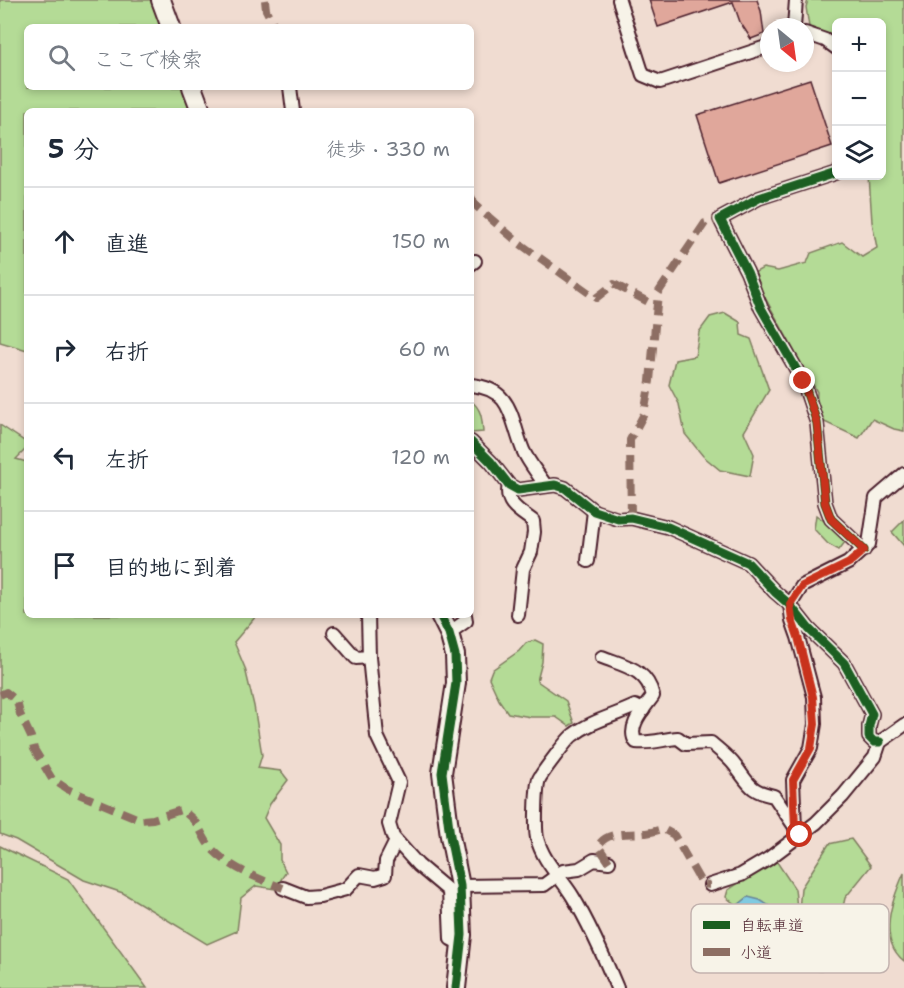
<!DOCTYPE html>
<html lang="ja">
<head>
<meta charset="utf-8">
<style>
  :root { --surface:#fff; --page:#f6f6f7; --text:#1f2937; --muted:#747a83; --line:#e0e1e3 }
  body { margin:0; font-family:"Shantell Sans","Klee One",sans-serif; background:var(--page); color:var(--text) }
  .controls { position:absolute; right:18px; top:18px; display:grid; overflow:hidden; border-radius:9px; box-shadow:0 3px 9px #0003 }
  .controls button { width:54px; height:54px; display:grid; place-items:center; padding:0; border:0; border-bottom:2px solid var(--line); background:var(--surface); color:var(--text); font:30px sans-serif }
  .compass { position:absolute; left:760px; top:18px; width:54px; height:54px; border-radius:50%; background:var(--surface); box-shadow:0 3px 9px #0003; rotate:151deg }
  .stop { position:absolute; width:18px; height:18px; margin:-14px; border:4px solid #c8321e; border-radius:50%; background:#fff }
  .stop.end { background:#c8321e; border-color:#fff; box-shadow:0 2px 6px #0008 }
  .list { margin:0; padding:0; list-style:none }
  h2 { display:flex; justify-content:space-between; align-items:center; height:78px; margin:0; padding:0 24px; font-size:26px }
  h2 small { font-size:20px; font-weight:400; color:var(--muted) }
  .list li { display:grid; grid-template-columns:39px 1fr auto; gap:18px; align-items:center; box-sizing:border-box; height:108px; padding:0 24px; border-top:2px solid var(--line) }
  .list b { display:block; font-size:22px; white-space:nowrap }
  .list em { font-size:20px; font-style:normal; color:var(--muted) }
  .icon { flex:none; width:33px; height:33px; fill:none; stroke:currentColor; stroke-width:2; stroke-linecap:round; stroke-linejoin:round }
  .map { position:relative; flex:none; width:904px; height:988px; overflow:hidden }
  .search { position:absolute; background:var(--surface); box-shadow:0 3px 9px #0003; left:24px; top:24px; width:450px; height:66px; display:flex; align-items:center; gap:15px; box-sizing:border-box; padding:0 21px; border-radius:9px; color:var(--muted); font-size:22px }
  .panel { position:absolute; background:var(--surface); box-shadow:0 3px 9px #0003; left:24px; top:108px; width:450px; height:510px; border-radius:9px }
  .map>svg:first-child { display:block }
  .green { fill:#b4db96; stroke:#7f7d60; stroke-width:1.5 }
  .water { fill:#80cae1; stroke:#6a8698; stroke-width:1.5 }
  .building { fill:#e0a79b; stroke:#4a1f2b; stroke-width:1.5 }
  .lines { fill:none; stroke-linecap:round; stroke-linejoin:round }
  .street-casing { stroke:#4a1f2b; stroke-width:16 }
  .secondary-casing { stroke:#4a1f2b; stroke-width:22 }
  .street { stroke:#f7f3e8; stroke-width:12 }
  .secondary { stroke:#f7f3e8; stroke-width:18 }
  .quiet { stroke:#8d6e63; stroke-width:8; stroke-dasharray:15 8; stroke-linecap:butt }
  .cycleway-casing { stroke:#f7f3e8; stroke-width:13 }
  .cycleway { stroke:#1b5e20; stroke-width:9 }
  .route { stroke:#c8321e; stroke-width:8 }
  .key { fill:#f7f3e8; stroke:#c3b3af; stroke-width:1.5 }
  .key-label { font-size:16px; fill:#4a1f2b }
</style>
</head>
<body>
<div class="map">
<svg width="904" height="988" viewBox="0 0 904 988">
  <rect width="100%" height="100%" fill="#f0dcd1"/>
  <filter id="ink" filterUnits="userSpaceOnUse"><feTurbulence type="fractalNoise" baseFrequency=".0167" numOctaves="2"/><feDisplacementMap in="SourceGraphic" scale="12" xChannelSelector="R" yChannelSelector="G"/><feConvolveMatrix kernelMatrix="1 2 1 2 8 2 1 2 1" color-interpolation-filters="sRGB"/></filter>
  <g filter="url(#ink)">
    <g class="green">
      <path d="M 0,0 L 152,0 L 162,27 L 27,27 L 27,87 L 184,87 L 192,111 L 27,111 L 27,350 L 0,342 Z"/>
      <path d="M 808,0 L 904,0 L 904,431 L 894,429 L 872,419 L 859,438 L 816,418 L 817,392 L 752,274 L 763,268 L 778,271 L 807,263 L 811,253 L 842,242 L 862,257 L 877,248 L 872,222 L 869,176 L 882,176 L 882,22 L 836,22 L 836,41 L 809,27 L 806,7 Z"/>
      <path d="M 725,313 L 740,322 L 741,335 L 751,339 L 769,390 L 744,432 L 754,454 L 750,476 L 720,470 L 703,456 L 685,434 L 679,404 L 669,385 L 675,360 L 695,356 L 699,332 L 710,317 Z"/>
      <path d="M 471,401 C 482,409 482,420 483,432 L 471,433 Z"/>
      <path d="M 0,425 L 27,443 L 27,448 L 16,459 L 27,462 L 27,615 L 257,615 L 234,642 L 245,668 L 254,706 L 262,755 L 258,768 L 281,771 L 288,780 L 270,804 L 264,818 L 280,845 L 280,860 L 286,872 L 275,889 L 256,886 L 241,898 L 237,931 L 207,944 L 123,893 L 84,880 L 16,840 L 0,834 Z"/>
      <path d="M 816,515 L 836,530 L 845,542 L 839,550 L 828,544 L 814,529 Z"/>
      <path d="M 904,520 L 904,546 L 892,532 Z"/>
      <path d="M 535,640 L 543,644 L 542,662 L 537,681 L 566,701 L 574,723 L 569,726 L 556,717 L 531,717 L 508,713 L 499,700 L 489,678 L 492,670 L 519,651 L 526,643 Z"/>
      <path d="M 851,839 L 871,866 L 845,898 L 838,929 L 844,955 L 821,971 L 793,966 L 766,957 L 759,969 L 750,965 L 738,941 L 748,935 L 761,941 L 768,928 L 748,897 L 737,906 L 726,897 L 728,890 L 775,859 L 795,889 L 797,908 L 780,919 L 798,922 L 801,888 L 829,844 Z"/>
      <path d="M 0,846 L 68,879 L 147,988 L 0,988 Z"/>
      <path d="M 904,873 L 904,961 C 877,939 892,900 904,873 Z"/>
    </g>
    <path class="water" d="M 748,897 L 760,900 L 771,907 L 768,928 L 760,942 L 748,935 L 737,906 Z"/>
    <g class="building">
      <path d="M 649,0 L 757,0 L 761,11 L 764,34 L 751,39 L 740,22 L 733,2 L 658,27 Z"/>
      <path d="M 810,79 L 832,146 L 719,183 L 697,115 Z"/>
    </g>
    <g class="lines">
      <g class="street-casing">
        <g id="street">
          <path d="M 619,0 L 643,75 L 660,82 L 769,46"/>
          <path d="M 794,27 L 796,0"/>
          <path d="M 805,33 L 825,40 L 836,48"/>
          <path d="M 290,87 L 293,111"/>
          <path d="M 836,173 L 759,198 L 720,219 L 747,272 L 761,308 L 803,381 L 817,423 L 825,503 L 831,519 L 864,550"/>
          <path d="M 471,264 L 475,261"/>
          <path d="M 471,385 C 513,389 510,418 523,450 C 528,462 539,475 546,486"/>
          <path d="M 471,442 L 491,462 L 509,485 L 518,490 L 555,485 L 565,488 L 594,511 L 618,519 L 631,518 L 668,527 L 748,563 L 775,592 L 790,605 L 809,629 L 844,663 L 872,714 L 869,726 L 869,737 L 874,742 L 880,742"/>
          <path d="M 509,485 C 504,504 520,511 533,521 L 534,532 L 531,552 L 523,569 L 518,615"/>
          <path d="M 588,561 L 594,511"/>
          <path d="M 368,615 L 369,657 L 377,736 L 399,782 L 389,824 L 393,837 L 418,865 L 449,891 L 451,939 L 461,944"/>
          <path d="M 334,633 L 356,658 L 369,657"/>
          <path d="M 449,633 L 466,621 L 465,615"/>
          <path d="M 602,657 C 625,666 647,669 653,696 C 644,709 626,727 636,742 C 651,744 663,739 678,738 L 686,744 L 711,743 C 719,750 730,758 736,767 C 750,785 750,791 774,796 L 795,827"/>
          <path d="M 800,835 L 795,828 L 793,780 L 811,748 L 815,724 L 814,697 L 798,637 L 792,620 L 790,605 L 802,586 L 848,563 L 869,544 L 876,498 L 904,474"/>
          <path d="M 710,885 L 741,875 L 768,859 L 816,823 L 843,796 L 875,757 L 880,742 L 904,725"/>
          <path d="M 460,886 L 544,885 L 563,871 L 579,869 L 594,860 L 609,862"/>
          <path d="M 283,888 L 306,897 L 320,896 L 346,889 L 359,875 L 375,878 L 385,875 L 386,861 L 396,841"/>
          <path d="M 617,988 C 604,957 590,925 573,897 C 561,877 543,862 537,838 C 535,829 536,787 539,779 C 542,773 568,738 573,735 C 591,721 614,716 635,706 L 643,710"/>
        </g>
      </g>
      <g class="secondary-casing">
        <g id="secondary">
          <path d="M 161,0 L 171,27"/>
          <path d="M 192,87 L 201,111"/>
          <path d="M 440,615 L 449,633 L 455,655 L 456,683 L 442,773 L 450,836 L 460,886 L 462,935 L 456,988"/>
        </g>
      </g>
      <use href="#street" class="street"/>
      <use href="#secondary" class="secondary"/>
      <g class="quiet">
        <path d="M 265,0 L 266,10 L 275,27"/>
        <path d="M 471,197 L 477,207 L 519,243 L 596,298 L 614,284 L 656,306"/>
        <path d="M 631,518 L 630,440 L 644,414 L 650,381 L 658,293 L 705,223 L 720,219"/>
        <path d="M 0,695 L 6,692 L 17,701 L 20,714 L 31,737 L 34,749 L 52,779 L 67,789 L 141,820 L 153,819 L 181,810 C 202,822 199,835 213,850 C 232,869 257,878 283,888"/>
        <path d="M 609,862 L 598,846 C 607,830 628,835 644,833 C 650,833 657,830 663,829 L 674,835 L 702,884 L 710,885"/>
      </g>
      <g class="cycleway-casing">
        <g id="cycleway">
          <path d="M 836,173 L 759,198 L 720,219 L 747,272 L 761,308 L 803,381 L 817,423 L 825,503 L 831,519 L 864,550"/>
          <path d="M 471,442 L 491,462 L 509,485 L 518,490 L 555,485 L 565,488 L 594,511 L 618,519 L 631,518 L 668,527 L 748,563 L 775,592 L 790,605 L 809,629 L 844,663 L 872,714 L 869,726 L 869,737 L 874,742 L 880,742"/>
          <path d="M 440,615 L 449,633 L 455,655 L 456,683 L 442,773 L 450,836 L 460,886 L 462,935 L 456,988"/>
        </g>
      </g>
      <use href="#cycleway" class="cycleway"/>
    </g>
  </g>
  <g class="lines" filter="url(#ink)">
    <path class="route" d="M 800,835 L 795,828 L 793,780 L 811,748 L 815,724 L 813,697 L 798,637 L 792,620 L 790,604 L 802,586 L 849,563 L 864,550 L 831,519 L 825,503 L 817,423 L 803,381"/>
  </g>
  <rect x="691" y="904" width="198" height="69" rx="9" class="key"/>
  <rect x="703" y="921" width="27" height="8" fill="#1b5e20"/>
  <rect x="703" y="948" width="27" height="8" fill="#8d6e63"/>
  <g class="key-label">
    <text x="740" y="931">自転車道</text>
    <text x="740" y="958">小道</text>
  </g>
</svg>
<div class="controls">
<button>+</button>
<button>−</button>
<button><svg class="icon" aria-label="layers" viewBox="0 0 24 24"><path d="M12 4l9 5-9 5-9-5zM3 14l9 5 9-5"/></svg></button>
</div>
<svg class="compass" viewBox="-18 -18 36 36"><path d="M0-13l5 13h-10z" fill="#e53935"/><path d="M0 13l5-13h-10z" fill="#747a83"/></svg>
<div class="stop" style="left:800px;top:835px"></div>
<div class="stop end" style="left:803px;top:381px"></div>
<div class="search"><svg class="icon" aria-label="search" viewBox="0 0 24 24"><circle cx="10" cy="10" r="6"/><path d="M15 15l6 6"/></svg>ここで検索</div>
<section class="panel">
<h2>5 分<small>徒歩 · 330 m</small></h2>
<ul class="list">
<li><svg class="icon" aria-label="ahead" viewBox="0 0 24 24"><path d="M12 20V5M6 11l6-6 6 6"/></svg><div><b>直進</b></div><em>150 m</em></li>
<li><svg class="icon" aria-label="right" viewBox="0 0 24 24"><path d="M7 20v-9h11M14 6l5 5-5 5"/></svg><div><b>右折</b></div><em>60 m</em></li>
<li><svg class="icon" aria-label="left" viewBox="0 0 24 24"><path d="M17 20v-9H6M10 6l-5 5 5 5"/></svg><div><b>左折</b></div><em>120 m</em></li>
<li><svg class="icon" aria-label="arrive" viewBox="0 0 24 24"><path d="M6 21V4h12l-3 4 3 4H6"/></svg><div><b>目的地に到着</b></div></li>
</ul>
</section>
</div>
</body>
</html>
